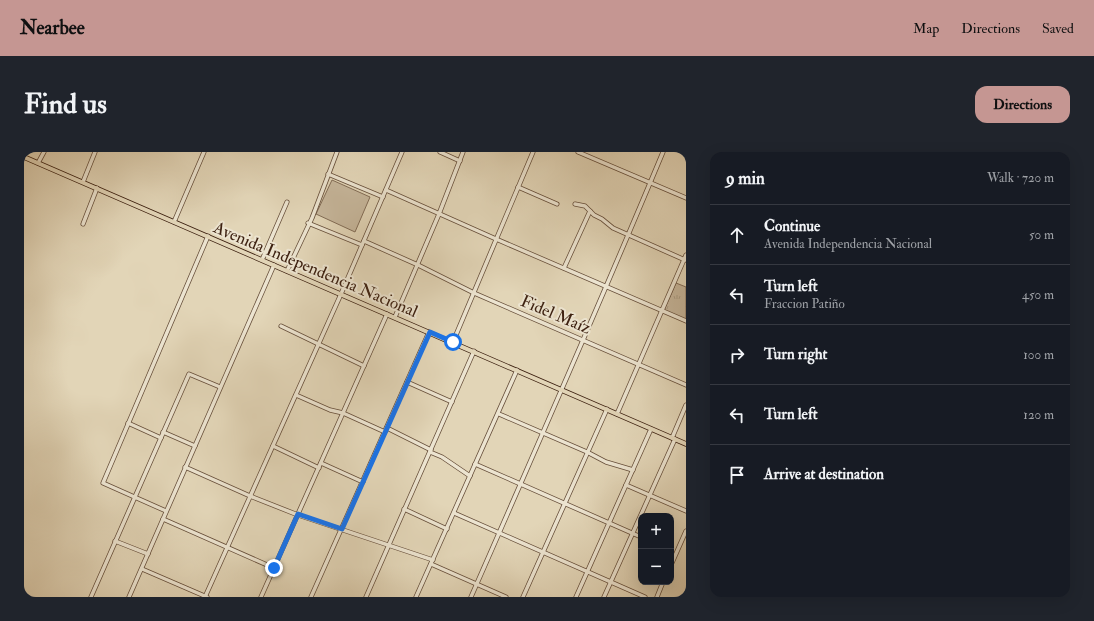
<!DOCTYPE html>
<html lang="en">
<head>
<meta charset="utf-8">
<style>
  :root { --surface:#171b24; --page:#20242c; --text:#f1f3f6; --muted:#9ea1a6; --line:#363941; --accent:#c59692 }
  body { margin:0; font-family:"IM FELL Double Pica",serif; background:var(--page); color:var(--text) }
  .controls { position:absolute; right:12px; bottom:12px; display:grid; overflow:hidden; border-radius:8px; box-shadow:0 4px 16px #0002 }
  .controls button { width:36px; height:36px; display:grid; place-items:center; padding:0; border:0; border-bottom:1px solid var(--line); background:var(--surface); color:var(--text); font:20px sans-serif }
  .stop { position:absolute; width:12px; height:12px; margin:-9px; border:3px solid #1a73e8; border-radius:50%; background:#fff }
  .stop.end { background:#1a73e8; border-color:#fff; box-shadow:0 1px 4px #0008 }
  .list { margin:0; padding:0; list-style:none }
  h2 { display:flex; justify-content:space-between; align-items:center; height:52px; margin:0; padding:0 16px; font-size:17px }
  h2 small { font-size:13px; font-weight:400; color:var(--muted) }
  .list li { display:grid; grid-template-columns:26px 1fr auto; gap:12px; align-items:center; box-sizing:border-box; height:60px; padding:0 16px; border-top:1px solid var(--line) }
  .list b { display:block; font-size:15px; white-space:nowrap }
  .list p { margin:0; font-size:13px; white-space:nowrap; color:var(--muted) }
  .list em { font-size:13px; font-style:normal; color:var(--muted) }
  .icon { flex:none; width:22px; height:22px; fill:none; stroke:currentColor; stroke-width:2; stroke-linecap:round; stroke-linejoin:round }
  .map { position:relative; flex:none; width:662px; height:445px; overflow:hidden; border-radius:12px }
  header { display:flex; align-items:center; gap:24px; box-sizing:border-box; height:56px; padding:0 20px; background:var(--accent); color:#111 }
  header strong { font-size:19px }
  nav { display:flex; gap:22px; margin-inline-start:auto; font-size:14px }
  .intro { display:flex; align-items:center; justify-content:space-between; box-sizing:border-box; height:96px; padding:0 24px }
  h1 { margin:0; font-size:28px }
  .button { padding:10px 18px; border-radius:12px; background:var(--accent); color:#111; font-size:14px; font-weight:700 }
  main { display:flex; gap:24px; padding:0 24px }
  aside { flex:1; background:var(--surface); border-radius:12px; box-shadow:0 4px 16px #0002 }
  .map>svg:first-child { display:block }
  .green { fill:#c6b69b; stroke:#826c56 }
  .park { fill:url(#park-tufts); stroke:#826c56 }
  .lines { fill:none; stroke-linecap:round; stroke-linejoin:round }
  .minor-casing { stroke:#664e3a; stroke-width:5 }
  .major-casing { stroke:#3d2111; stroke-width:5.5 }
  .minor { stroke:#ece4d0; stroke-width:3.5 }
  .major { stroke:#e2d5b7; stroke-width:4 }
  .route { stroke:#1a73e8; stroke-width:5 }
  .labels { text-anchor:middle; stroke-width:4; stroke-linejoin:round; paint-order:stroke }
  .street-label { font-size:17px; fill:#3d2111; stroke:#ece4d0 }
</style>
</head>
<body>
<header>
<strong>Nearbee</strong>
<nav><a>Map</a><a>Directions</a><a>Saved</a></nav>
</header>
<div class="intro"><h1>Find us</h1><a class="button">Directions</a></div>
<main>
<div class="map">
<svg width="662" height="445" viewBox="0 0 662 445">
  <defs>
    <pattern id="park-tufts" width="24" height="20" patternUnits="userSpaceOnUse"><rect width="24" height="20" fill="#c6b69b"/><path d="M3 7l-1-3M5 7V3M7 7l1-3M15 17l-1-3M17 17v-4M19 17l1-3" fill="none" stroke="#ab9c84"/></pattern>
  </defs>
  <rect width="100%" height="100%" fill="#e2d5b7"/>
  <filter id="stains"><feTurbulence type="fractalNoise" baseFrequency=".005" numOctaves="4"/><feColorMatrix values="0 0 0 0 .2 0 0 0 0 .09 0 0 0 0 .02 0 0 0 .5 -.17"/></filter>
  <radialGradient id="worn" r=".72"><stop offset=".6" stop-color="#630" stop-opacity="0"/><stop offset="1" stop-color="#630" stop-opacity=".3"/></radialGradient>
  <path class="green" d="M 308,28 L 346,45 L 331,80 L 292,62 Z"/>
  <path class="park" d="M 652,131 L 662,135 L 662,168 L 640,158 Z"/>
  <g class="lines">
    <g class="minor-casing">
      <g id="minor">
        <path d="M 416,0 L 436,9"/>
        <path d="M 554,0 L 662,46"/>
        <path d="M 14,11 L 20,0"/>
        <path d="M 304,22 L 359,45"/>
        <path d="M 59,30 L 71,0"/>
        <path d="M 494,35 L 533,52"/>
        <path d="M 362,38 L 472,87 L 662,169"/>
        <path d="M 551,52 L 561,54 L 570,63 L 578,67 L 589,76 L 661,108"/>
        <path d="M 150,70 L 180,0"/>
        <path d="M 284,71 L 338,93"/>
        <path d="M 59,72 L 73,36"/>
        <path d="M 340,89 L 394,113 L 450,141 L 662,233"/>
        <path d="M 238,108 L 263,50"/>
        <path d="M 540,116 L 566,59"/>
        <path d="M 263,119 L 288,66 L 313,0"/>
        <path d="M 371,165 L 415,62 L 439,0"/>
        <path d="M 257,174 L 340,214"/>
        <path d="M 429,190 L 509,0"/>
        <path d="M 383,230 L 428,250"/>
        <path d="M 272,243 L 306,258 L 319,261 L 361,280"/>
        <path d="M 475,262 L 563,300 L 582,310 L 609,318"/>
        <path d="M 593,262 L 662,103"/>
        <path d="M 104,271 L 137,286"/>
        <path d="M 363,276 L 407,298"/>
        <path d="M 139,280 L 171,294"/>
        <path d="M 648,286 L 662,253"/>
        <path d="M 249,294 L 295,316"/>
        <path d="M 406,300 L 418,305 L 446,324"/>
        <path d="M 297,311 L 339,330"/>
        <path d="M 451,312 L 617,385"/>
        <path d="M 161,315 L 226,344 L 274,363 L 409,408"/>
        <path d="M 602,333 L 662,359"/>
        <path d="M 380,357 L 423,377"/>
        <path d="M 142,359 L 79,331 L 184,84"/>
        <path d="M 430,361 L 621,445"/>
        <path d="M 139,367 L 250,416"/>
        <path d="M 91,389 L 124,402"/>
        <path d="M 407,412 L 482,445"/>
        <path d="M 647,413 L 662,379"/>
        <path d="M 118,417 L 183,445"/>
        <path d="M 67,445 L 165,222 L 196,235"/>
        <path d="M 105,445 L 250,113"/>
        <path d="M 181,445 L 317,142 L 378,0"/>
        <path d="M 237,445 L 363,162"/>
        <path d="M 287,445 L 405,180"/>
        <path d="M 342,445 L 450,199"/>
        <path d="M 392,445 L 493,218"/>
        <path d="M 447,445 C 512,297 577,149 639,0"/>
        <path d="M 499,445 L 583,257"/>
        <path d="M 552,445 L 627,277"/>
        <path d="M 580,445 L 651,287"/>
        <path d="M 633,445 L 639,430"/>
      </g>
    </g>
    <g class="major-casing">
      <path id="major" d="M 0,5 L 662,292"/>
    </g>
    <use href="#minor" class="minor"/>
    <use href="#major" class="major"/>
  </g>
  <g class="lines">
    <path class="route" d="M 250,416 L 274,362 L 318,377 L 406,180 L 429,190"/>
  </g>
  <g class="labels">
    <g class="street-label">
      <text transform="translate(292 117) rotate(23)" y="6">Avenida Independencia Nacional</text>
      <text transform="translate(532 162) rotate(23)" y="6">Fidel Maíz</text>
    </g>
  </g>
  <rect width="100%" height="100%" filter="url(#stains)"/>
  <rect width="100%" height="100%" fill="url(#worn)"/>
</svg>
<div class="controls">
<button>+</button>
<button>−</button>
</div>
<div class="stop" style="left:429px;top:190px"></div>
<div class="stop end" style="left:250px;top:416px"></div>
</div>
<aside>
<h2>9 min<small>Walk · 720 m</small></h2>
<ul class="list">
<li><svg class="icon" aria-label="ahead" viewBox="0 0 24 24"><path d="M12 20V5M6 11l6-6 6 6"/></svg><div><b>Continue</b><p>Avenida Independencia Nacional</p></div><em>50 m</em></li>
<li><svg class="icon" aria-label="left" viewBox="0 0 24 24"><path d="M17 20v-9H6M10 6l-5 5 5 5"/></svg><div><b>Turn left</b><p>Fraccion Patiño</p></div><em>450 m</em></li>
<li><svg class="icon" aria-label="right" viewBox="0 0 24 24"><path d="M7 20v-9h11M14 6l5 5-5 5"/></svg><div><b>Turn right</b></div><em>100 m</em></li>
<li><svg class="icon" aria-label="left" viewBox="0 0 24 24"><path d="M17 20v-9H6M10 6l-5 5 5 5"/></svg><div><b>Turn left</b></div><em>120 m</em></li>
<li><svg class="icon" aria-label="arrive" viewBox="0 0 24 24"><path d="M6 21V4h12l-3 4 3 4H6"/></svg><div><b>Arrive at destination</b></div></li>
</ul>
</aside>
</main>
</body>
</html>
